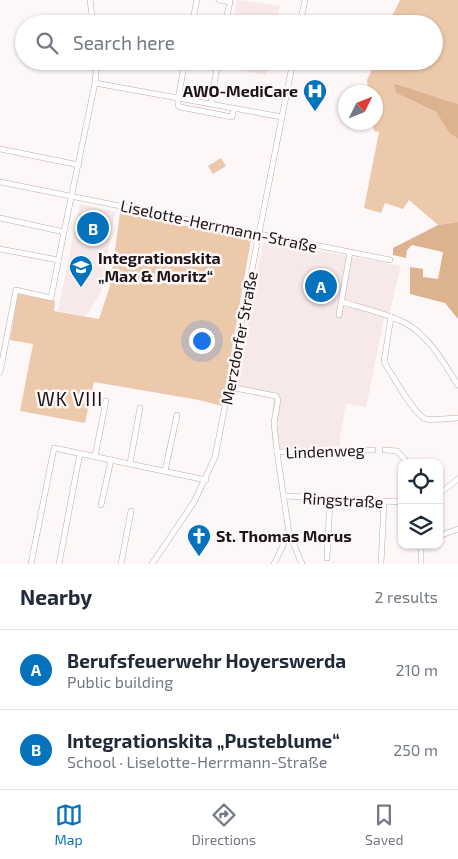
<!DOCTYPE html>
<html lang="en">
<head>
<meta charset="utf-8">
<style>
  :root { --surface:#fff; --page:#f2f2f3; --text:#1f2937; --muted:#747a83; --line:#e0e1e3; --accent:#0472bd }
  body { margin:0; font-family:"Exo 2",sans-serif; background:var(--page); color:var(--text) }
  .controls { position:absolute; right:15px; bottom:15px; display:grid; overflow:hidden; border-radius:10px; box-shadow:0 1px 4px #0004 }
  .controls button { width:45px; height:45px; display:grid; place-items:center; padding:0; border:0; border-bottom:1px solid var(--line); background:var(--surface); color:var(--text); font:25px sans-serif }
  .compass { position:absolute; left:338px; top:85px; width:45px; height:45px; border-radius:50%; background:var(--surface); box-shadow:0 1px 4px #0004; rotate:47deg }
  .you { position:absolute; left:201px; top:340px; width:18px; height:18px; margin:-12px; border:4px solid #fff; border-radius:50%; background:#1a73e8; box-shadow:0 0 0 8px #1a73e833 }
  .badge { display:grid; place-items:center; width:32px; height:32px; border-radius:50%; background:var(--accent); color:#fff; font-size:16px; font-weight:700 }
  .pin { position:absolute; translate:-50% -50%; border:2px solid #fff; box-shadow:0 1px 5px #0006 }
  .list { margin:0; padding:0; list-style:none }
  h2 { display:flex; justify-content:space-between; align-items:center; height:65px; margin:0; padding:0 20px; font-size:21px }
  h2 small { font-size:16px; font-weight:400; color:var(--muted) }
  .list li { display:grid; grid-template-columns:32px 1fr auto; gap:15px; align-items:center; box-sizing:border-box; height:80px; padding:0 20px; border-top:1px solid var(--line) }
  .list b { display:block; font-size:19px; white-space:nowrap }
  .list p { margin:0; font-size:16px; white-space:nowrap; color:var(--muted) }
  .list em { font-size:16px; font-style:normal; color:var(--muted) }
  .icon { flex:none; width:28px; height:28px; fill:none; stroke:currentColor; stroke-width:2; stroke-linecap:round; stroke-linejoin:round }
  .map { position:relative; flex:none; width:458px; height:564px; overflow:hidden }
  .search { position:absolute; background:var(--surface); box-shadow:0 1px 4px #0004; left:15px; right:15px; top:15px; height:55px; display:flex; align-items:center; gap:12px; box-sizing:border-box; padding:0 18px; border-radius:28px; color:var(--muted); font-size:19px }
  .sheet { height:225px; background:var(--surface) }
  nav { display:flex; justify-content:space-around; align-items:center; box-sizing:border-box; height:70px; border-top:1px solid var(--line); background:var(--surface); font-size:14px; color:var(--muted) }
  nav a { display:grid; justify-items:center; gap:2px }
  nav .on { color:var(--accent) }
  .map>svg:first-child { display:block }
  .built { fill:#f7e8e9 }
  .green { fill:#edc9ab }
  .forest { fill:#ddb38f }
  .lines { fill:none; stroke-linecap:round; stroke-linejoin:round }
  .minor-casing { stroke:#c2a8aa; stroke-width:6 }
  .minor { stroke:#fff; stroke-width:5 }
  .labels { text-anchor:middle; stroke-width:5; stroke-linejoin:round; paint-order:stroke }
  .poi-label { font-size:16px; font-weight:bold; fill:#1c1314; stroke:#fdf7f8; text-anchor:start }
  .street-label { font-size:16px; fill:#1c1314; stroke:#fdf7f8 }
  .quarter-label { font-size:19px; letter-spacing:1px; fill:#1c1314; stroke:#fdf7f8 }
</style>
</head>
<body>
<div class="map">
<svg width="458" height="564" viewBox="0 0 458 564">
  <rect width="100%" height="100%" fill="#fdf7f8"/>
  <g class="built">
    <path d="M 237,0 L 280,6 L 276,24 L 233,24 Z"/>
    <path d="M 225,61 L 269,61 L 266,75 L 224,67 Z"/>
    <path d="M 80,204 L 115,212 L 101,292 L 86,316 L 58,311 Z"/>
    <path d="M 271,242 L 401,266 L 389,315 L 385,314 L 366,407 L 346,404 L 340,437 L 340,448 L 273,449 L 271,426 L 274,393 L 236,386 L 263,243 Z"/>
  </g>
  <g class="green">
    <path d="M 400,0 L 458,0 L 458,104 L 395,83 L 396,93 L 436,112 L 449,133 L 458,139 L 458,222 L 438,225 L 409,200 L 403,209 L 385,203 L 381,213 L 364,208 L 379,132 L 374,131 L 372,123 L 376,122 L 376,92 L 368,92 L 367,80 L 376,61 L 434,61 L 434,24 L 388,24 Z"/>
    <path d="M 221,158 L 226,166 L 213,174 L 208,166 Z"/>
    <path d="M 120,213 L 251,239 L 222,406 L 199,400 L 94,382 L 85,423 L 20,411 L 33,344 L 10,340 L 18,294 L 55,301 L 54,311 L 99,319 L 110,286 Z"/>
  </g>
  <g class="forest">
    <path d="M 394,83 L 458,104 L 458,139 L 449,133 L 436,112 L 396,93 Z"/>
    <path d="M 458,222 L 458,319 L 445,303 L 410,294 L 410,267 L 423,269 L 423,277 L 438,279 L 443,252 L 412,245 L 407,250 L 406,258 L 393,255 L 393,248 L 438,225 Z"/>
  </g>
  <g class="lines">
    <g class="minor-casing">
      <g id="minor">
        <path d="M 90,0 L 93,24"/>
        <path d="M 219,0 L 230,2 L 225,24"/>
        <path d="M 192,24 L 197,0"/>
        <path d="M 300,24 L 305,0"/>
        <path d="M 185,61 L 178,99 L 178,105 L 180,107 L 232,117 L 234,108"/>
        <path d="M 95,83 L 282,117"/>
        <path d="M 211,103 L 218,61"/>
        <path d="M 0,149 L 79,165"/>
        <path d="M 0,182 L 390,260"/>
        <path d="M 0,218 L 64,232 L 95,83 L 97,61"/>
        <path d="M 0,249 L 58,260"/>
        <path d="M 342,302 C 362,308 386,313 405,323 C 428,334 445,365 458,385"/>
        <path d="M 339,315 L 350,252"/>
        <path d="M 391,317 L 384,362 C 391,373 415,416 426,419 C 436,421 448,418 458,418"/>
        <path d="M 0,372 L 16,290 L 51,298 L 64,232"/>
        <path d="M 230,387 L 276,396 L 278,400 L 274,423 L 277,452 L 289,533 L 302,564"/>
        <path d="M 385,450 L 397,451 L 408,463"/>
        <path d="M 277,452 L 373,450"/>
        <path d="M 95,456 L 106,401"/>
        <path d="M 130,463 L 140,408"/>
        <path d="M 165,471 L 177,415"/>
        <path d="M 439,494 L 458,479"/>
        <path d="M 285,496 L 402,502"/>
        <path d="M 101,505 L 111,460"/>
        <path d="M 439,536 L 458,529"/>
        <path d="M 421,545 L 421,564"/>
        <path d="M 327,558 L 330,499"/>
        <path d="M 31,564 L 54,448 L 206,480"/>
        <path d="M 59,564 L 80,453"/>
        <path d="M 121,564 L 131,511"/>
        <path d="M 152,564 L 194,502 L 215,457 L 293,61"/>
        <path d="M 274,564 L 289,533"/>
        <path d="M 381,564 L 384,502"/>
      </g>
    </g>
    <use href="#minor" class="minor"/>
  </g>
  <defs>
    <g id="hospital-pin" transform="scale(1.25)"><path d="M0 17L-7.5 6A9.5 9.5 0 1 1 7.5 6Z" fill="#0472bd" stroke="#fdf7f8"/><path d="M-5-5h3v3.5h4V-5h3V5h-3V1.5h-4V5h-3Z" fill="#fff"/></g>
    <g id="school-pin" transform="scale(1.25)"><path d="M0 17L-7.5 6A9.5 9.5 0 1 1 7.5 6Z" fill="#0472bd" stroke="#fdf7f8"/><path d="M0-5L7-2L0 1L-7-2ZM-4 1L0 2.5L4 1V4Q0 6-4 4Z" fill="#fff"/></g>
    <g id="church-pin" transform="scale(1.25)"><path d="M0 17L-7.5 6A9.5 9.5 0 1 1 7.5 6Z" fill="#0472bd" stroke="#fdf7f8"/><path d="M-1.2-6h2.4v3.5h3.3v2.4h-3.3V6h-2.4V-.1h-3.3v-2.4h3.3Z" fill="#fff"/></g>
  </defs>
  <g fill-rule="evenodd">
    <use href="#hospital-pin" x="315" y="91"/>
    <use href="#school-pin" x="81" y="267"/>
    <use href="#church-pin" x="199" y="536"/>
  </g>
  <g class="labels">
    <g class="poi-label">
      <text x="298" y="97" text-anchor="end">AWO-MediCare</text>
      <text x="98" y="264">Integrationskita<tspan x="98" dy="18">„Max &amp; Moritz“</tspan></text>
      <text x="216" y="542">St. Thomas Morus</text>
    </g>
    <g class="street-label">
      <text transform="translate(219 226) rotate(12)" y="6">Liselotte-Herrmann-Straße</text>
      <text transform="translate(239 338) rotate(-79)" y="6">Merzdorfer Straße</text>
      <text transform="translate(325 451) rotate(-2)" y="6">Lindenweg</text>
      <text transform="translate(343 500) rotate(3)" y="6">Ringstraße</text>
    </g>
    <g class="quarter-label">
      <text x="70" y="406">WK VIII</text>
    </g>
  </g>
</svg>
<div class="controls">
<button><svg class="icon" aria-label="locate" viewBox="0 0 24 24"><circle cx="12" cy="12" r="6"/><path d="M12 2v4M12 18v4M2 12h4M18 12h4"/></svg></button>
<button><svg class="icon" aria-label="layers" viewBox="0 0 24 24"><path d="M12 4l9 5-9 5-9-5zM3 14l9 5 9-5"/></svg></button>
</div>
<svg class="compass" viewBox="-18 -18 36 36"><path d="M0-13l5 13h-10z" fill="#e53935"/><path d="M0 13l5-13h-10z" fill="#747a83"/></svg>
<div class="you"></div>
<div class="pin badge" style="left:321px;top:286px">A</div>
<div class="pin badge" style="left:93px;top:228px">B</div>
<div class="search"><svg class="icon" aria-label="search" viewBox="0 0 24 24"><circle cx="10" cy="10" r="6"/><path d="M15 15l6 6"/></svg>Search here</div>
</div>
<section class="sheet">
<h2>Nearby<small>2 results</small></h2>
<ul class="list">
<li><span class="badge">A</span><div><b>Berufsfeuerwehr Hoyerswerda</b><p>Public building</p></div><em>210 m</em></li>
<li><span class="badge">B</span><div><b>Integrationskita „Pusteblume“</b><p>School · Liselotte-Herrmann-Straße</p></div><em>250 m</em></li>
</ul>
</section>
<nav>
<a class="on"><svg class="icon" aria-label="map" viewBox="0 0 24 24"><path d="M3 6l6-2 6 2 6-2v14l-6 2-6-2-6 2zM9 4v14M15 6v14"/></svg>Map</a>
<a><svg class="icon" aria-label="directions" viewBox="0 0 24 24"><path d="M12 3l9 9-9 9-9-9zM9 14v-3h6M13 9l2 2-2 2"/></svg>Directions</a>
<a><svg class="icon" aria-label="saved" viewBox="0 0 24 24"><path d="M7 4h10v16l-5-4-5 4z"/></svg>Saved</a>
</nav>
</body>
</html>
